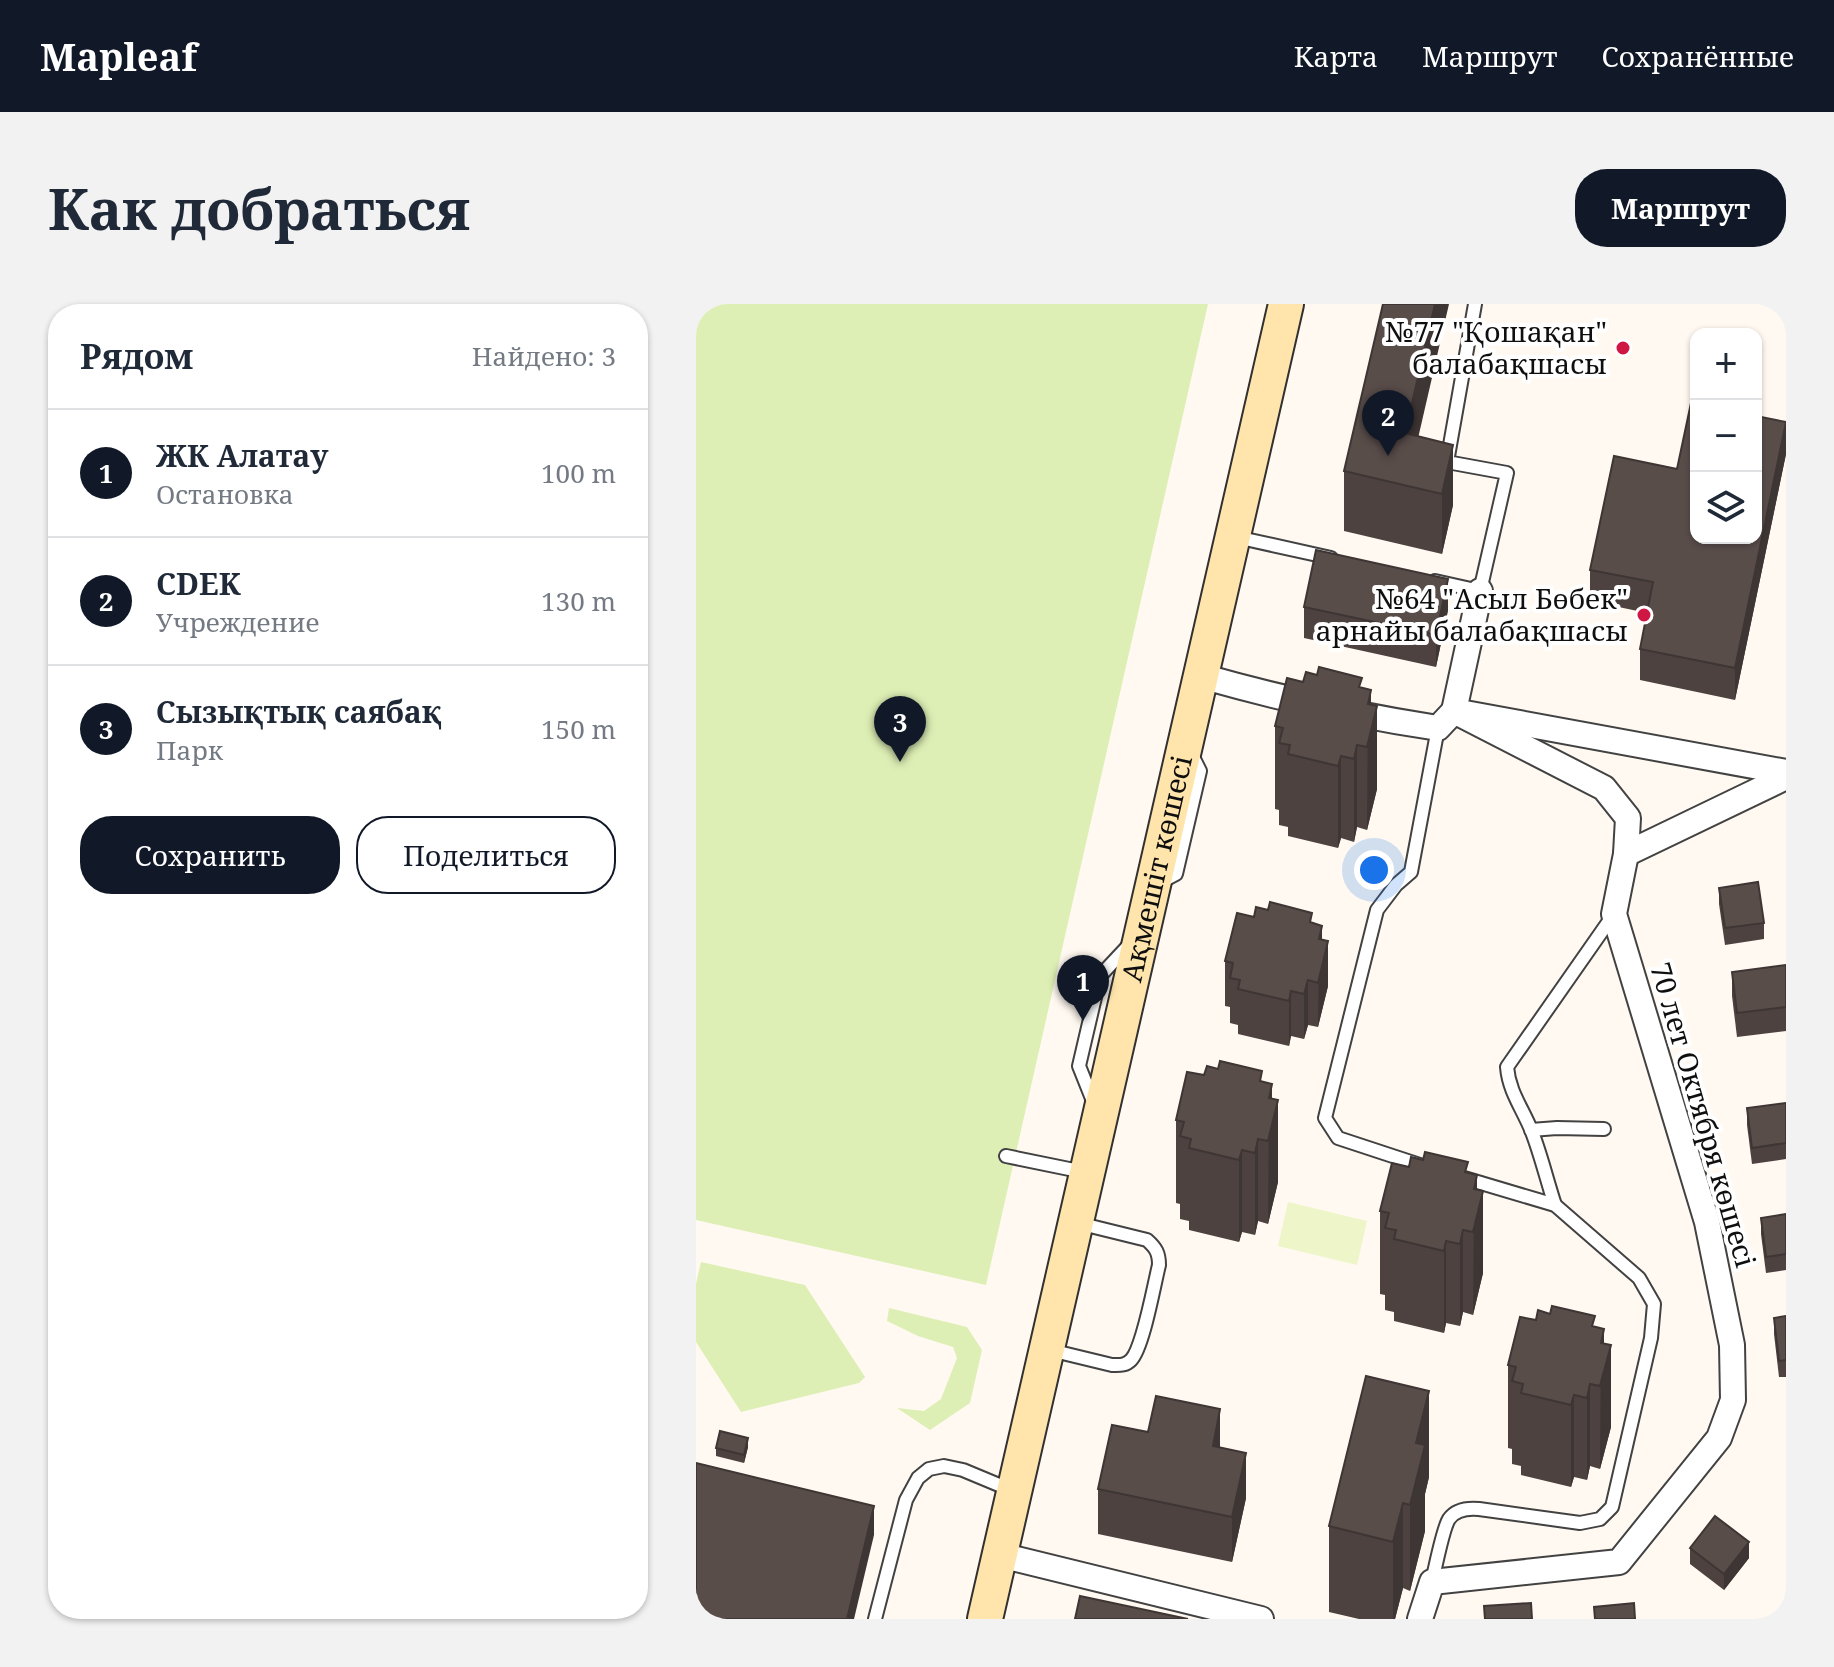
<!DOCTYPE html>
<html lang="ru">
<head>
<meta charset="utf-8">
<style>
  :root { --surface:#fff; --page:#f2f2f3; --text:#1f2937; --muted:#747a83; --line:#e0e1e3; --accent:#111827 }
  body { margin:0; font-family:"Noto Serif",serif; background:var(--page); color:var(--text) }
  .controls { position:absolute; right:24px; top:24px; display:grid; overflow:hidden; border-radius:16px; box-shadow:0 2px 6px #0004 }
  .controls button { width:72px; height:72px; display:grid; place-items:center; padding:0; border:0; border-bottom:2px solid var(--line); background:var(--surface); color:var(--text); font:40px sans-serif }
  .you { position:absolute; left:678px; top:566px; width:28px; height:28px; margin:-20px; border:6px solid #fff; border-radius:50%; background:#1a73e8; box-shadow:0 0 0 12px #1a73e833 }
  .badge { display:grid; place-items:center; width:52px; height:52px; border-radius:50%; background:var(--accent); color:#fff; font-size:26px; font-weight:700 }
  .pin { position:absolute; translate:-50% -66px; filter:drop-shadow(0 2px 4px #0008) }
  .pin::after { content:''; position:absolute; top:42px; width:28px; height:24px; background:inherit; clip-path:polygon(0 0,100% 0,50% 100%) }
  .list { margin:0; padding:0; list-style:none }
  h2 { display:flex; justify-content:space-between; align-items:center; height:104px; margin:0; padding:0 32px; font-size:34px }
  h2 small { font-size:26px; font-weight:400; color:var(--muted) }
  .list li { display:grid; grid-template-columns:52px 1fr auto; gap:24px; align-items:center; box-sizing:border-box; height:128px; padding:0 32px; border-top:2px solid var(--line) }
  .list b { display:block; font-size:30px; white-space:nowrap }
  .list p { margin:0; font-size:26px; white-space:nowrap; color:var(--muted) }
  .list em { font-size:26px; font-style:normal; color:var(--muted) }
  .actions { display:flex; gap:16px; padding:24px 32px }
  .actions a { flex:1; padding:18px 0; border:2px solid var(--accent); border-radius:32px; text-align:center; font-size:28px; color:var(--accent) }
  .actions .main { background:var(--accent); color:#fff }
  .icon { flex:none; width:44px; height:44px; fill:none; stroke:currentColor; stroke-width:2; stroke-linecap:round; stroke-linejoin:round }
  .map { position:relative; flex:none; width:1090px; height:1315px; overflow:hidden; border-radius:32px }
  header { display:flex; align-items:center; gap:48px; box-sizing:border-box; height:112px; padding:0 40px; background:var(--accent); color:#fff }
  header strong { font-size:38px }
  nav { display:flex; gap:44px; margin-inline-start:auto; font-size:28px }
  .intro { display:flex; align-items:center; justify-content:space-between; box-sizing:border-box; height:192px; padding:0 48px }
  h1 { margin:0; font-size:56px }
  .button { padding:20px 36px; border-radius:32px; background:var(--accent); color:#fff; font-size:28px; font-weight:700 }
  main { display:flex; gap:48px; padding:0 48px }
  aside { flex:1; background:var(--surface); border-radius:32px; box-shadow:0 2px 6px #0004 }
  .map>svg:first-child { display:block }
  .green { fill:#deefb5 }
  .pitch { fill:#eef5c8 }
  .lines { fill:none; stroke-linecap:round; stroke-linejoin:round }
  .lane-casing { stroke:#424242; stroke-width:16 }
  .street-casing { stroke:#424242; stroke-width:28 }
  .secondary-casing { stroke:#313131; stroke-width:38 }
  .lane { stroke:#fff; stroke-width:12 }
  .street { stroke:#fff; stroke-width:24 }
  .secondary { stroke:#ffe5ac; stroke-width:34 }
  .wall { fill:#4d4240 }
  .shaded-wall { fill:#3e3634 }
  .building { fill:#594d4a; stroke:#3e3634; stroke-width:2 }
  .poi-dot { fill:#cf1744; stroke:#fff; stroke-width:3 }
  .labels { text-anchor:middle; stroke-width:8; stroke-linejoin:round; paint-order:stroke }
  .poi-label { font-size:28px; fill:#0f0f0f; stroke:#fff; text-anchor:end }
  .street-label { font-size:28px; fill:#0f0f0f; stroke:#fff }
</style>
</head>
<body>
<header>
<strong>Mapleaf</strong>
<nav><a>Карта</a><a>Маршрут</a><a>Сохранённые</a></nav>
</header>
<div class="intro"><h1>Как добраться</h1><a class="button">Маршрут</a></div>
<main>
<aside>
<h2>Рядом<small>Найдено: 3</small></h2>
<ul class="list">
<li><span class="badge">1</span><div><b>ЖК Алатау</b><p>Остановка</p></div><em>100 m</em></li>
<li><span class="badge">2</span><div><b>CDEK</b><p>Учреждение</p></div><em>130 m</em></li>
<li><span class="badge">3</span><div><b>Сызықтық саябақ</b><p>Парк</p></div><em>150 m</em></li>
</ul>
<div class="actions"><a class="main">Сохранить</a><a>Поделиться</a></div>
</aside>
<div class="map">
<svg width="1090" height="1315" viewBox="0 0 1090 1315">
  <rect width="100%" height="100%" fill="#fff9f1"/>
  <g class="green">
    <path d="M 0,0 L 512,0 L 290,981 L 0,916 Z"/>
    <path d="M 5,958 L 109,981 L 169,1073 L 163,1079 L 45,1108 L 0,1038 L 0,980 Z"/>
    <path d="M 193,1004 L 271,1023 L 286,1046 L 274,1099 L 234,1126 L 201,1104 L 228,1107 L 245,1095 L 261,1054 L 257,1043 L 222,1032 L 191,1017 Z"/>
  </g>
  <path class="pitch" d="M 592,898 L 671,917 L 661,961 L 582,942 Z"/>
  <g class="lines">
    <g class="lane-casing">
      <g id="lane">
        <path d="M 540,233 L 635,254"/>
        <path d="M 739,277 L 784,287 L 811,169 L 751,158 L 779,0"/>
        <path d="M 463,579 L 480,570 L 504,467 L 495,449"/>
        <path d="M 399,802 L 383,762 L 404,672 L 433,641"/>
        <path d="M 835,826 L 861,824 L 908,825"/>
        <path d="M 310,852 L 388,868"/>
        <path d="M 727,862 L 642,834 L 629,814 L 681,606 L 700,581 L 715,568 L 742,424"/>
        <path d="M 859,901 C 851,877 845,851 836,828 C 827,805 813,788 811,763 L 918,610"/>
        <path d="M 354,1046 L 416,1061 C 423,1061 429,1062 435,1056 C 447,1044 458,981 463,961 C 463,949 460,944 451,936 L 382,919"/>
        <path d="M 736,1278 C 739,1265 747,1224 753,1215 C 760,1205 772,1204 783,1205 L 884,1219 L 904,1215 L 916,1203 L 955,1034 L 958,1000 L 943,974 L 859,901 L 768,874"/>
        <path d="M 179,1315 L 210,1196 L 222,1174 L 233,1165 L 248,1162 L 267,1166 L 315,1186"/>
      </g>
    </g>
    <g class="street-casing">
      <g id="street">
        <path d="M 784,287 L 758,407 L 1090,468"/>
        <path d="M 505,372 C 583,394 662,412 742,424 L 758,407 L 908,484 L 932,514 L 930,550 L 918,610 L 1011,918 L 1036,1041 L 1037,1096 L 1023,1134 L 923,1258 L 736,1278 L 724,1315"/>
        <path d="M 930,550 L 1090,473"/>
        <path d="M 304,1251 L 565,1315"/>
      </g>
    </g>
    <g class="secondary-casing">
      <g id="secondary">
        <path id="s1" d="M 289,1315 L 590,0"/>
      </g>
    </g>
    <use href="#lane" class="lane"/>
    <use href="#street" class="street"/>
    <use href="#secondary" class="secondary"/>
  </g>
  <g class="wall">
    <path d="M 1090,118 L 1090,150 L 1039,396 L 944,376 L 944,345 L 951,309 L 894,297 L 894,266 L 981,165 Z"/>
    <path d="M 722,133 L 757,201 L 746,250 L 648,227 L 648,167 Z"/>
    <path d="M 608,303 L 752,306 L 740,363 L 608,334 Z"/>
    <path d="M 607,378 L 666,384 L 675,401 L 681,485 L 671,526 L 661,523 L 658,538 L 645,534 L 642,544 L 592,532 L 592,523 L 583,521 L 583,506 L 579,505 L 579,422 Z"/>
    <path d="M 1023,584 L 1068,619 L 1068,635 L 1029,641 L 1023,600 Z"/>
    <path d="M 558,613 L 616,619 L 626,636 L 632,682 L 622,723 L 612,721 L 608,735 L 595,732 L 593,742 L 542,730 L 542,721 L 534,719 L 534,703 L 529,702 L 529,657 Z"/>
    <path d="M 1090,661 L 1090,727 L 1041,733 L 1036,692 L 1036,668 Z"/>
    <path d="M 508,771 L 566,778 L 576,795 L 582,878 L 572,920 L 562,917 L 559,931 L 546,928 L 543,938 L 493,926 L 493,917 L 484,915 L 484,900 L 480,899 L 480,816 Z"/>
    <path d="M 1090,799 L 1090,855 L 1056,860 L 1051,821 L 1051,804 Z"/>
    <path d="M 713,863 L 781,886 L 787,969 L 777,1011 L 767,1008 L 764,1022 L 750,1019 L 748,1029 L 698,1017 L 698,1008 L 689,1006 L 689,991 L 684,990 L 684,907 Z"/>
    <path d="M 1090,910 L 1090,966 L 1070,969 L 1065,930 L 1065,914 Z"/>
    <path d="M 1090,1012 L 1090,1073 L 1083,1073 L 1078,1030 L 1078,1014 Z"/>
    <path d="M 840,1016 L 908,1040 L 915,1123 L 904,1165 L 894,1162 L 891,1176 L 878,1173 L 875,1183 L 825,1171 L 825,1162 L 816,1160 L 816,1145 L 812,1144 L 812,1061 Z"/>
    <path d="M 52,1143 L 48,1159 L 20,1152 L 20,1144 Z"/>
    <path d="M 524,1144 L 550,1194 L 536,1258 L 402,1230 L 402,1185 Z"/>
    <path d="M 733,1173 L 729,1190 L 729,1227 L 714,1287 L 707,1284 L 699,1315 L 663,1315 L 633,1308 L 633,1222 Z"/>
    <path d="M 994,1244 L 1053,1254 L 1028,1286 L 994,1260 Z"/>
  </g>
  <g class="shaded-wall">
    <path d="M 739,0 L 753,0 L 711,182 L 709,129 Z"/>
    <path d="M 1090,119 L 1090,150 L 1039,396 L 1039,364 Z"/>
    <path d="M 757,141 L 757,201 L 746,250 L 746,190 Z"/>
    <path d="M 752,275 L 752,306 L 740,363 L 740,331 Z"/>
    <path d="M 675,386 L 675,427 L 681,402 L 681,485 L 671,526 L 672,400 Z"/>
    <path d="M 661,441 L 661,523 L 658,538 L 658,455 Z"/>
    <path d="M 645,452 L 645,534 L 642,544 L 642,462 Z"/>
    <path d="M 626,622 L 626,661 L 632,637 L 632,682 L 622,723 L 623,635 Z"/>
    <path d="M 612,676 L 612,721 L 608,735 L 608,690 Z"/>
    <path d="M 595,687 L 595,732 L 593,742 L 593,697 Z"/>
    <path d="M 576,780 L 576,821 L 582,796 L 582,878 L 572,920 L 573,794 Z"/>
    <path d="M 562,835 L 562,917 L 559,931 L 559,849 Z"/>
    <path d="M 546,846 L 546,928 L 543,938 L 543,856 Z"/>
    <path d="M 781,871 L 781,912 L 787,887 L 787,969 L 777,1011 L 778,885 Z"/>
    <path d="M 767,926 L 767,1008 L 764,1022 L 764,940 Z"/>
    <path d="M 750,937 L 750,1019 L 748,1029 L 748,947 Z"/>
    <path d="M 908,1025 L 908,1066 L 915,1041 L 915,1123 L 904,1165 L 905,1039 Z"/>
    <path d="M 894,1080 L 894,1162 L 891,1176 L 891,1094 Z"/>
    <path d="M 733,1087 L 733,1173 L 729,1190 L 729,1227 L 714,1287 L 714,1201 L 720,1139 Z"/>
    <path d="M 878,1091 L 878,1173 L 875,1183 L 875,1101 Z"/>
    <path d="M 524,1105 L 524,1150 L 517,1142 Z"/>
    <path d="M 52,1134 L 52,1143 L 48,1159 L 48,1151 Z"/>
    <path d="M 550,1149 L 550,1194 L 536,1258 L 536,1213 Z"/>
    <path d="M 707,1199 L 707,1284 L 699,1315 L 697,1315 L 697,1238 Z"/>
    <path d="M 178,1202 L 178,1231 L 158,1315 L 151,1315 Z"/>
    <path d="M 1053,1238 L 1053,1254 L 1028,1286 L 1028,1270 Z"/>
  </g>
  <g class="building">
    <path d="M 687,0 L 739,0 L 709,129 L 757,141 L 746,190 L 648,167 Z"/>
    <path d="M 995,99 L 1000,100 L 1000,234 L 1060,234 L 1060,112 L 1090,118 L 1039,364 L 944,345 L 957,278 L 894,266 L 918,152 L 981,165 Z"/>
    <path d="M 620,246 L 752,275 L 740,331 L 608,303 Z"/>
    <path d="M 623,363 L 666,374 L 663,383 L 675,386 L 672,400 L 681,402 L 671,443 L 661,441 L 658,455 L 645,452 L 642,462 L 592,450 L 594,441 L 583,439 L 587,424 L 579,422 L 591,374 L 607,378 L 610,368 L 621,371 Z"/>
    <path d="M 1062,578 L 1068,619 L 1029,624 L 1023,584 Z"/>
    <path d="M 574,598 L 616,609 L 614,618 L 626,622 L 623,635 L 632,637 L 622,679 L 612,676 L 608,690 L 595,687 L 593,697 L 542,685 L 544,676 L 534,674 L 537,659 L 529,657 L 541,609 L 558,613 L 560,603 L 572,606 Z"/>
    <path d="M 1090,661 L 1090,703 L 1041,709 L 1036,668 Z"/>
    <path d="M 524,757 L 566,767 L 564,777 L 576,780 L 573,794 L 582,796 L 572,837 L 562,835 L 559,849 L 546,846 L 543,856 L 493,844 L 495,835 L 484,832 L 488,818 L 480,816 L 491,768 L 508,771 L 511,762 L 522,765 Z"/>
    <path d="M 1090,799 L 1090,839 L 1056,844 L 1051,804 Z"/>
    <path d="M 729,848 L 772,858 L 769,868 L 781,871 L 778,885 L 787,887 L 777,928 L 767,926 L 764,940 L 750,937 L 748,947 L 698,935 L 700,926 L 689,924 L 693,909 L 684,907 L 696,859 L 713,863 L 715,853 L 727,856 Z"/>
    <path d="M 1090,910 L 1090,950 L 1070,953 L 1065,914 Z"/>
    <path d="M 856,1002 L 899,1012 L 896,1022 L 908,1025 L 905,1039 L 915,1041 L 904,1082 L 894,1080 L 891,1094 L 878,1091 L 875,1101 L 825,1089 L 827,1080 L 816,1077 L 820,1063 L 812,1061 L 824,1013 L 840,1016 L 842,1006 L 854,1010 Z"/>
    <path d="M 1090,1012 L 1090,1056 L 1083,1057 L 1078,1014 Z"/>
    <path d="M 670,1072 L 733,1087 L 720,1139 L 729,1141 L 714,1201 L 707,1199 L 697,1238 L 633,1222 Z"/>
    <path d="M 460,1092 L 524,1105 L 517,1142 L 550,1149 L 536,1213 L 402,1185 L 416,1121 L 452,1128 Z"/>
    <path d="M 24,1127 L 52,1134 L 48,1151 L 20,1144 Z"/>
    <path d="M 0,1159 L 178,1202 L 151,1315 L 0,1315 Z"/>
    <path d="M 1019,1212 L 1053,1238 L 1028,1270 L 994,1244 Z"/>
    <path d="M 384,1292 L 492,1315 L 379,1315 Z"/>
    <path d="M 835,1299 L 836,1315 L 789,1315 L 788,1302 Z"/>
    <path d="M 938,1299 L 939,1315 L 899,1315 L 898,1303 Z"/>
  </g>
  <g class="poi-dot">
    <circle cx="927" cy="44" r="8"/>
    <circle cx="948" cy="311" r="8"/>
  </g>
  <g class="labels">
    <g class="poi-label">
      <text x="911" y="38">№77 "Қошақан"<tspan x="911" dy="32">балабақшасы</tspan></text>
      <text x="932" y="305">№64 "Асыл Бөбек"<tspan x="932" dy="32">арнайы балабақшасы</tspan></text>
    </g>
    <g class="street-label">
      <text dy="10" stroke="none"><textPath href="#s1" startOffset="770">Ақмешіт көшесі</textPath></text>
      <text transform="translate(1007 811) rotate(74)" y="10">70 лет Октября көшесі</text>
    </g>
  </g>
</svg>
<div class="controls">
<button>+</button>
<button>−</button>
<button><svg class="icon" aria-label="layers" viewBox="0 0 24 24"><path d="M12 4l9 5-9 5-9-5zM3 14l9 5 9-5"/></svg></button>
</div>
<div class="you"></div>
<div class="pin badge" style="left:387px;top:717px">1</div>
<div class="pin badge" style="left:692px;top:152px">2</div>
<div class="pin badge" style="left:204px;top:458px">3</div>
</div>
</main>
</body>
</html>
